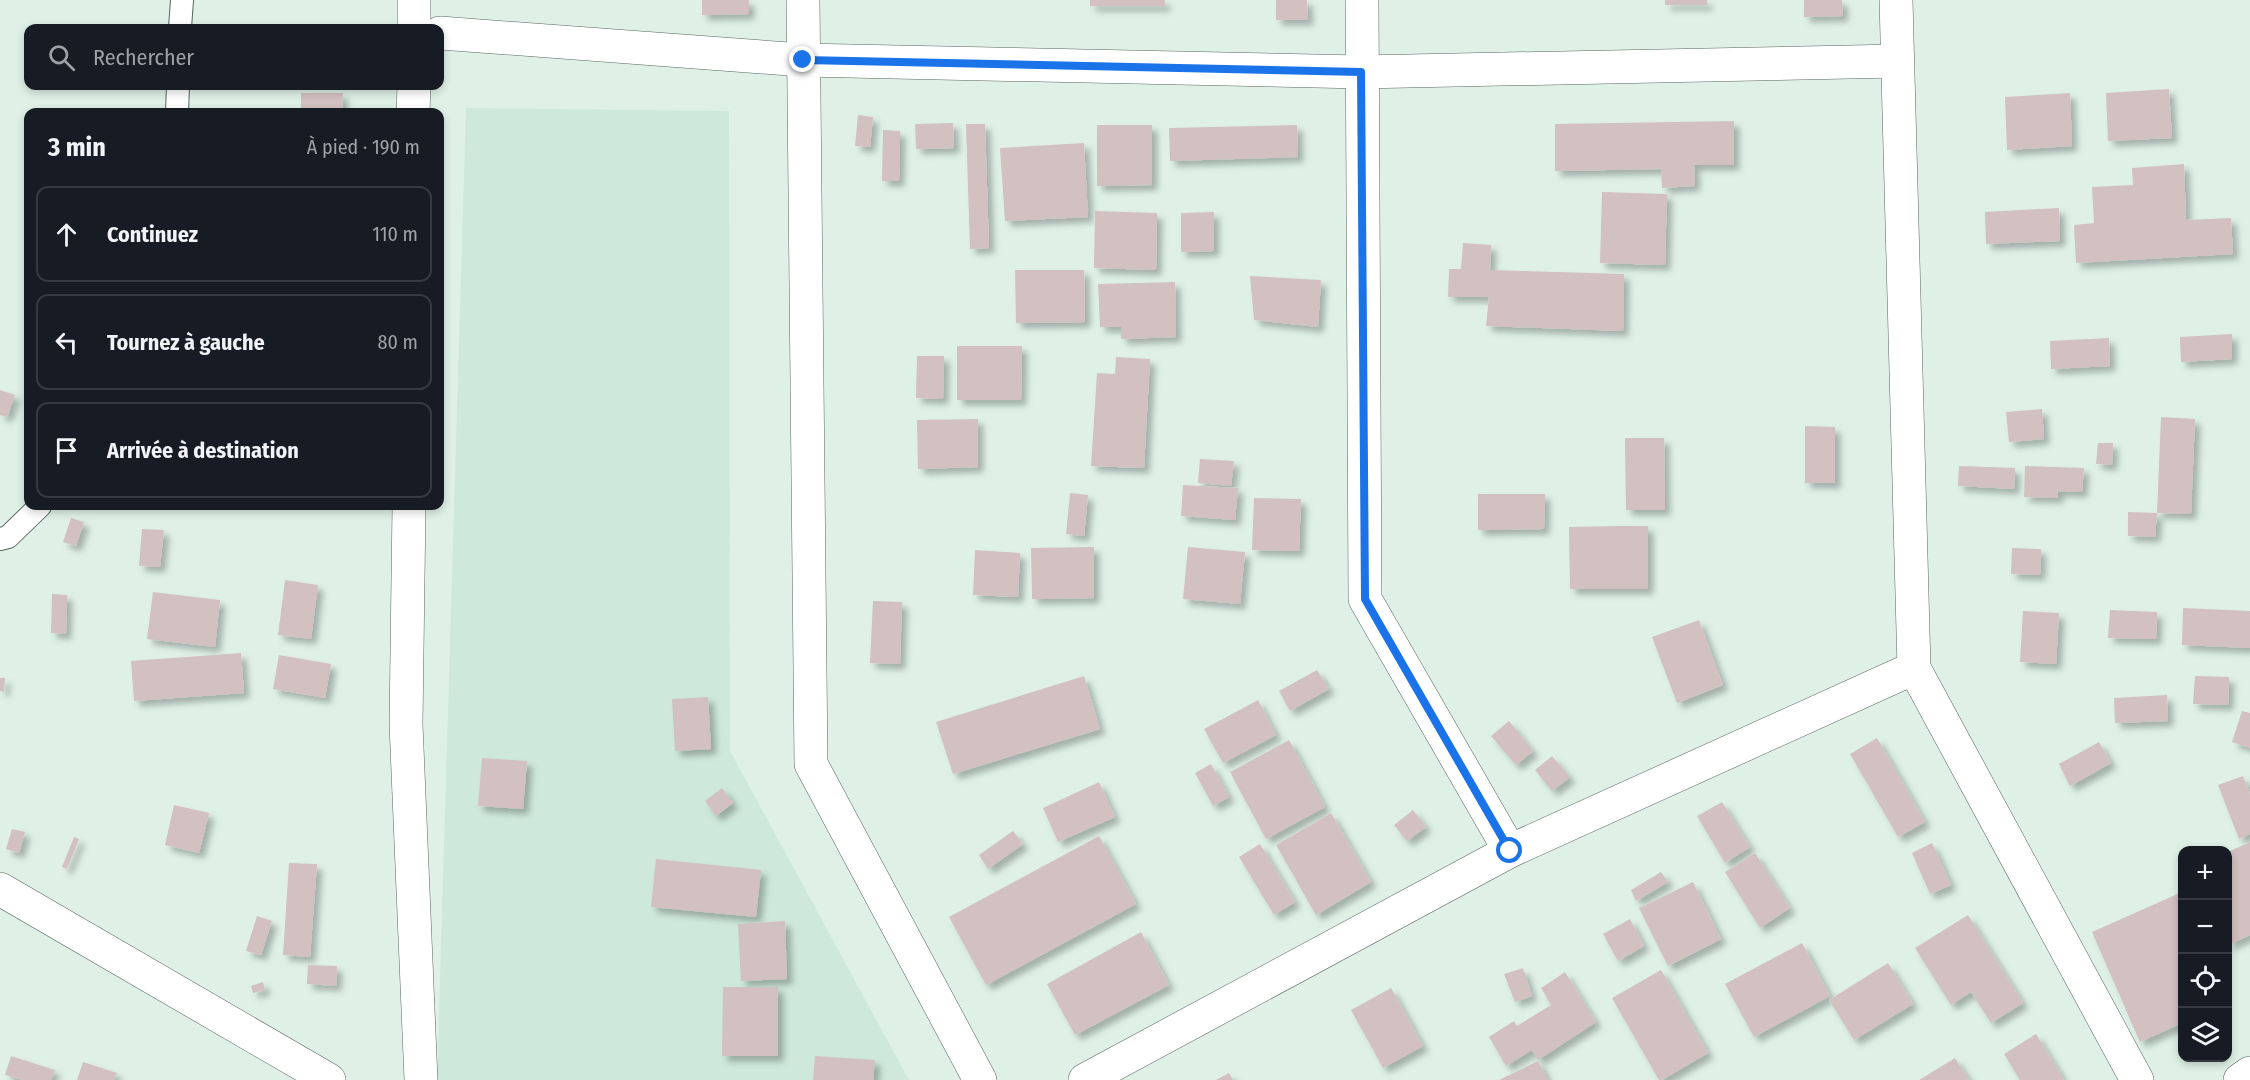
<!DOCTYPE html>
<html lang="fr">
<head>
<meta charset="utf-8">
<style>
  :root { --surface:#171b24; --page:#242831; --text:#f1f3f6; --muted:#9ea1a6; --line:#363941 }
  body { margin:0; font-family:"Fira Sans Condensed",sans-serif; background:var(--page); color:var(--text) }
  .controls { position:absolute; right:18px; bottom:18px; display:grid; overflow:hidden; border-radius:12px; box-shadow:0 3px 9px #0003 }
  .controls button { width:54px; height:54px; display:grid; place-items:center; padding:0; border:0; border-bottom:2px solid var(--line); background:var(--surface); color:var(--text); font:30px sans-serif }
  .stop { position:absolute; width:18px; height:18px; margin:-14px; border:4px solid #1a73e8; border-radius:50%; background:#fff }
  .stop.end { background:#1a73e8; border-color:#fff; box-shadow:0 2px 6px #0008 }
  .list { margin:0; padding:0; list-style:none }
  h2 { display:flex; justify-content:space-between; align-items:center; height:78px; margin:0; padding:0 24px; font-size:26px }
  h2 small { font-size:20px; font-weight:400; color:var(--muted) }
  .list li { display:grid; grid-template-columns:39px 1fr auto; gap:18px; align-items:center; box-sizing:border-box; height:96px; margin:0 12px 12px; padding:0 12px; border:2px solid var(--line); border-radius:12px }
  .list b { display:block; font-size:22px; white-space:nowrap }
  .list em { font-size:20px; font-style:normal; color:var(--muted) }
  .icon { flex:none; width:33px; height:33px; fill:none; stroke:currentColor; stroke-width:2; stroke-linecap:round; stroke-linejoin:round }
  .map { position:relative; flex:none; width:2250px; height:1080px; overflow:hidden }
  .search { position:absolute; background:var(--surface); box-shadow:0 3px 9px #0003; left:24px; top:24px; width:420px; height:66px; display:flex; align-items:center; gap:15px; box-sizing:border-box; padding:0 21px; border-radius:12px; color:var(--muted); font-size:22px }
  .panel { position:absolute; background:var(--surface); box-shadow:0 3px 9px #0003; left:24px; top:108px; width:420px; height:402px; border-radius:12px }
  .map>svg:first-child { display:block }
  .built { fill:#cee8db }
  .building { fill:#d3c0c1; filter:url(#shadow) }
  .lines { fill:none; stroke-linecap:round; stroke-linejoin:round }
  .lane-casing { stroke:#57665e; stroke-width:24 }
  .street-casing { stroke:#57665e; stroke-width:34 }
  .lane { stroke:#fff; stroke-width:22 }
  .street { stroke:#fff; stroke-width:33 }
  .route { stroke:#1a73e8; stroke-width:8 }
</style>
</head>
<body>
<div class="map">
<svg width="2250" height="1080" viewBox="0 0 2250 1080">
  <defs>
    <filter id="shadow"><feDropShadow dx="5.5" dy="5.5" stdDeviation="3" flood-color="#0004"/></filter>
  </defs>
  <rect width="100%" height="100%" fill="#dff1e7"/>
  <path class="built" d="M 466,108 L 729,111 L 730,751 L 909,1080 L 437,1080 Z"/>
  <g class="building">
    <path d="M 702,0 L 749,0 L 749,14 L 702,15 Z"/>
    <rect x="1090" y="0" width="75" height="6"/>
    <path d="M 1276,0 L 1307,0 L 1308,20 L 1276,20 Z"/>
    <rect x="1665" y="0" width="42" height="5"/>
    <path d="M 1804,0 L 1842,0 L 1843,16 L 1804,17 Z"/>
    <path d="M 2169,89 L 2172,138 L 2108,141 L 2106,93 Z"/>
    <path d="M 301,93 L 343,93 L 342,111 L 301,110 Z"/>
    <path d="M 2070,93 L 2072,146 L 2007,150 L 2005,97 Z"/>
    <path d="M 858,115 L 873,117 L 870,147 L 855,146 Z"/>
    <path d="M 1734,121 L 1734,165 L 1694,165 L 1695,186 L 1662,188 L 1661,169 L 1555,171 L 1555,124 Z"/>
    <path d="M 953,123 L 954,148 L 916,149 L 915,124 Z"/>
    <path d="M 966,124 L 985,124 L 989,248 L 970,249 Z"/>
    <path d="M 1097,125 L 1152,125 L 1152,185 L 1097,186 Z"/>
    <path d="M 1297,125 L 1298,157 L 1170,161 L 1169,128 Z"/>
    <path d="M 883,130 L 900,131 L 899,181 L 882,181 Z"/>
    <path d="M 1084,143 L 1088,217 L 1005,221 L 1000,148 Z"/>
    <path d="M 2184,164 L 2186,220 L 2231,218 L 2233,254 L 2076,263 L 2074,225 L 2094,223 L 2092,187 L 2133,185 L 2132,168 Z"/>
    <path d="M 1602,192 L 1667,194 L 1665,265 L 1600,263 Z"/>
    <path d="M 2059,208 L 2060,241 L 1986,244 L 1985,212 Z"/>
    <path d="M 1095,211 L 1157,213 L 1156,270 L 1094,268 Z"/>
    <path d="M 1214,212 L 1214,251 L 1181,252 L 1181,213 Z"/>
    <path d="M 1463,243 L 1491,245 L 1490,270 L 1624,274 L 1623,331 L 1486,326 L 1489,297 L 1448,297 L 1449,269 L 1461,269 Z"/>
    <path d="M 1015,270 L 1084,270 L 1085,322 L 1016,323 Z"/>
    <path d="M 1250,276 L 1321,280 L 1318,327 L 1254,320 Z"/>
    <path d="M 1175,282 L 1176,337 L 1121,339 L 1121,327 L 1100,327 L 1098,284 Z"/>
    <path d="M 2232,334 L 2232,359 L 2181,362 L 2180,337 Z"/>
    <path d="M 2109,338 L 2110,366 L 2051,369 L 2050,341 Z"/>
    <path d="M 957,346 L 1022,346 L 1021,400 L 957,400 Z"/>
    <path d="M 917,356 L 944,356 L 943,399 L 916,398 Z"/>
    <path d="M 1116,357 L 1150,359 L 1144,468 L 1091,466 L 1097,373 L 1115,374 Z"/>
    <path d="M 0,390 L 15,395 L 7,417 L 0,415 Z"/>
    <path d="M 2042,409 L 2044,439 L 2009,442 L 2006,412 Z"/>
    <path d="M 2161,417 L 2195,419 L 2191,514 L 2157,513 L 2155,537 L 2128,536 L 2128,512 L 2157,513 Z"/>
    <path d="M 978,419 L 978,467 L 918,469 L 917,420 Z"/>
    <path d="M 1805,426 L 1835,427 L 1835,483 L 1805,483 Z"/>
    <path d="M 1625,438 L 1664,438 L 1665,510 L 1626,510 Z"/>
    <path d="M 2098,443 L 2113,443 L 2112,465 L 2096,464 Z"/>
    <path d="M 1200,459 L 1234,461 L 1231,486 L 1198,483 Z"/>
    <path d="M 1959,466 L 2015,468 L 2014,489 L 1958,486 Z"/>
    <path d="M 2025,466 L 2084,468 L 2082,492 L 2058,491 L 2058,498 L 2024,497 Z"/>
    <path d="M 1183,485 L 1238,488 L 1235,520 L 1181,516 Z"/>
    <path d="M 1070,493 L 1088,495 L 1084,536 L 1066,534 Z"/>
    <path d="M 1478,494 L 1545,494 L 1544,529 L 1478,530 Z"/>
    <path d="M 1254,498 L 1301,499 L 1299,551 L 1252,550 Z"/>
    <path d="M 71,518 L 84,522 L 76,546 L 63,542 Z"/>
    <path d="M 1619,526 L 1648,526 L 1648,589 L 1570,589 L 1569,527 Z"/>
    <path d="M 142,529 L 164,530 L 160,567 L 139,566 Z"/>
    <path d="M 1094,547 L 1094,598 L 1032,599 L 1031,548 Z"/>
    <path d="M 1188,547 L 1245,552 L 1240,604 L 1183,599 Z"/>
    <path d="M 2012,548 L 2041,549 L 2040,575 L 2011,574 Z"/>
    <path d="M 975,550 L 1020,553 L 1018,597 L 973,595 Z"/>
    <path d="M 285,580 L 318,585 L 311,639 L 278,635 Z"/>
    <path d="M 153,592 L 220,600 L 215,647 L 147,639 Z"/>
    <path d="M 52,594 L 67,595 L 66,634 L 51,633 Z"/>
    <path d="M 873,601 L 902,602 L 900,664 L 870,663 Z"/>
    <path d="M 2183,608 L 2250,611 L 2250,648 L 2182,645 Z"/>
    <path d="M 2110,610 L 2157,612 L 2156,639 L 2108,638 Z"/>
    <path d="M 2023,611 L 2059,613 L 2056,664 L 2020,662 Z"/>
    <path d="M 1699,620 L 1723,685 L 1677,703 L 1652,637 Z"/>
    <path d="M 241,653 L 244,693 L 134,701 L 131,661 Z"/>
    <path d="M 279,655 L 331,664 L 325,698 L 273,689 Z"/>
    <path d="M 1317,670 L 1329,689 L 1290,711 L 1279,691 Z"/>
    <path d="M 1084,676 L 1100,729 L 953,774 L 936,722 Z"/>
    <path d="M 2195,676 L 2229,677 L 2228,705 L 2193,704 Z"/>
    <path d="M 0,678 L 5,678 L 4,692 L 0,691 Z"/>
    <path d="M 2167,695 L 2168,721 L 2115,723 L 2114,698 Z"/>
    <path d="M 708,697 L 711,749 L 675,751 L 672,699 Z"/>
    <path d="M 1258,700 L 1276,735 L 1223,763 L 1204,729 Z"/>
    <path d="M 2242,711 L 2250,713 L 2250,748 L 2232,742 Z"/>
    <path d="M 1509,721 L 1533,751 L 1516,765 L 1491,736 Z"/>
    <path d="M 1877,738 L 1925,822 L 1898,837 L 1850,754 Z"/>
    <path d="M 1289,740 L 1325,807 L 1266,839 L 1230,772 Z"/>
    <path d="M 2099,742 L 2111,763 L 2070,786 L 2059,764 Z"/>
    <path d="M 1552,756 L 1570,777 L 1552,791 L 1535,770 Z"/>
    <path d="M 482,758 L 527,761 L 523,809 L 478,806 Z"/>
    <path d="M 1211,764 L 1229,797 L 1213,806 L 1195,773 Z"/>
    <path d="M 2243,776 L 2250,794 L 2250,834 L 2239,839 L 2218,785 Z"/>
    <path d="M 1099,782 L 1115,817 L 1058,842 L 1043,808 Z"/>
    <path d="M 722,788 L 733,803 L 716,816 L 705,801 Z"/>
    <path d="M 1722,802 L 1750,847 L 1725,863 L 1697,816 Z"/>
    <path d="M 174,805 L 209,813 L 199,853 L 165,845 Z"/>
    <path d="M 1413,810 L 1426,827 L 1407,841 L 1394,825 Z"/>
    <path d="M 1331,813 L 1371,882 L 1316,915 L 1276,845 Z"/>
    <path d="M 12,829 L 25,832 L 19,853 L 6,849 Z"/>
    <path d="M 1013,831 L 1023,844 L 988,869 L 979,855 Z"/>
    <path d="M 1099,836 L 1136,904 L 986,985 L 949,917 Z"/>
    <path d="M 74,837 L 79,839 L 67,869 L 62,867 Z"/>
    <path d="M 2250,842 L 2250,935 L 2228,945 L 2228,852 Z"/>
    <path d="M 1932,843 L 1951,885 L 1930,894 L 1912,853 Z"/>
    <path d="M 1260,844 L 1295,902 L 1274,915 L 1239,857 Z"/>
    <path d="M 1755,853 L 1790,908 L 1760,928 L 1725,872 Z"/>
    <path d="M 656,859 L 761,870 L 756,917 L 651,907 Z"/>
    <path d="M 289,863 L 317,864 L 310,957 L 283,955 Z"/>
    <path d="M 1661,872 L 1668,882 L 1636,901 L 1631,890 Z"/>
    <path d="M 1693,882 L 1721,939 L 1668,966 L 1639,908 Z"/>
    <path d="M 2182,892 L 2182,1023 L 2140,1042 L 2092,932 Z"/>
    <path d="M 1968,915 L 2023,1003 L 1991,1023 L 1971,992 L 1951,1005 L 1915,948 Z"/>
    <path d="M 257,916 L 272,921 L 261,955 L 246,951 Z"/>
    <path d="M 1630,919 L 1644,946 L 1618,961 L 1603,934 Z"/>
    <path d="M 785,921 L 787,979 L 741,981 L 738,924 Z"/>
    <path d="M 1141,932 L 1169,985 L 1075,1035 L 1047,984 Z"/>
    <path d="M 1802,943 L 1830,996 L 1754,1037 L 1725,984 Z"/>
    <path d="M 1888,963 L 1913,1004 L 1854,1040 L 1829,1000 Z"/>
    <path d="M 308,965 L 337,966 L 336,986 L 307,984 Z"/>
    <path d="M 1523,968 L 1532,996 L 1515,1002 L 1504,974 Z"/>
    <path d="M 1661,970 L 1708,1053 L 1662,1080 L 1659,1080 L 1612,998 Z"/>
    <path d="M 1565,972 L 1596,1022 L 1538,1060 L 1532,1050 L 1506,1066 L 1489,1037 L 1514,1021 L 1517,1026 L 1551,1005 L 1541,988 Z"/>
    <path d="M 263,982 L 265,990 L 253,993 L 251,986 Z"/>
    <path d="M 723,987 L 778,987 L 778,1056 L 722,1056 Z"/>
    <path d="M 1391,988 L 1423,1046 L 1383,1068 L 1351,1010 Z"/>
    <path d="M 2036,1034 L 2064,1080 L 2020,1080 L 2004,1054 Z"/>
    <path d="M 11,1056 L 55,1070 L 51,1080 L 23,1080 L 5,1075 Z"/>
    <path d="M 815,1056 L 875,1060 L 873,1080 L 813,1080 Z"/>
    <path d="M 1955,1058 L 1969,1080 L 1919,1080 Z"/>
    <path d="M 1538,1061 L 1548,1080 L 1499,1080 Z"/>
    <path d="M 83,1062 L 117,1073 L 114,1080 L 77,1080 Z"/>
    <path d="M 1229,1073 L 1233,1080 L 1216,1080 Z"/>
  </g>
  <g class="lines">
    <g class="lane-casing">
      <g id="lane">
        <path d="M 180,28 L 182,0"/>
        <path d="M 177,112 L 178,86"/>
        <path d="M 0,539 L 8,537 L 40,506"/>
      </g>
    </g>
    <g class="street-casing">
      <g id="street">
        <path d="M 414,0 L 414,28"/>
        <path d="M 803,0 L 811,764 L 980,1080"/>
        <path d="M 1362,0 L 1365,599 L 1510,851"/>
        <path d="M 1896,0 L 1914,668 L 2137,1080"/>
        <path d="M 440,33 L 803,60 L 1361,72 L 1897,61"/>
        <path d="M 413,112 L 414,86"/>
        <path d="M 409,506 L 406,724 L 421,1080"/>
        <path d="M 0,889 L 329,1080"/>
        <path d="M 1085,1080 L 1510,851 L 1914,668"/>
        <path d="M 2240,1080 L 2250,1073"/>
      </g>
    </g>
    <use href="#lane" class="lane"/>
    <use href="#street" class="street"/>
  </g>
  <g class="lines">
    <path class="route" d="M 803,60 L 1361,72 L 1365,599 L 1510,851"/>
  </g>
</svg>
<div class="controls">
<button>+</button>
<button>−</button>
<button><svg class="icon" aria-label="locate" viewBox="0 0 24 24"><circle cx="12" cy="12" r="6"/><path d="M12 2v4M12 18v4M2 12h4M18 12h4"/></svg></button>
<button><svg class="icon" aria-label="layers" viewBox="0 0 24 24"><path d="M12 4l9 5-9 5-9-5zM3 14l9 5 9-5"/></svg></button>
</div>
<div class="stop" style="left:1510px;top:851px"></div>
<div class="stop end" style="left:803px;top:60px"></div>
<div class="search"><svg class="icon" aria-label="search" viewBox="0 0 24 24"><circle cx="10" cy="10" r="6"/><path d="M15 15l6 6"/></svg>Rechercher</div>
<section class="panel">
<h2>3 min<small>À pied · 190 m</small></h2>
<ul class="list">
<li><svg class="icon" aria-label="ahead" viewBox="0 0 24 24"><path d="M12 20V5M6 11l6-6 6 6"/></svg><div><b>Continuez</b></div><em>110 m</em></li>
<li><svg class="icon" aria-label="left" viewBox="0 0 24 24"><path d="M17 20v-9H6M10 6l-5 5 5 5"/></svg><div><b>Tournez à gauche</b></div><em>80 m</em></li>
<li><svg class="icon" aria-label="arrive" viewBox="0 0 24 24"><path d="M6 21V4h12l-3 4 3 4H6"/></svg><div><b>Arrivée à destination</b></div></li>
</ul>
</section>
</div>
</body>
</html>
